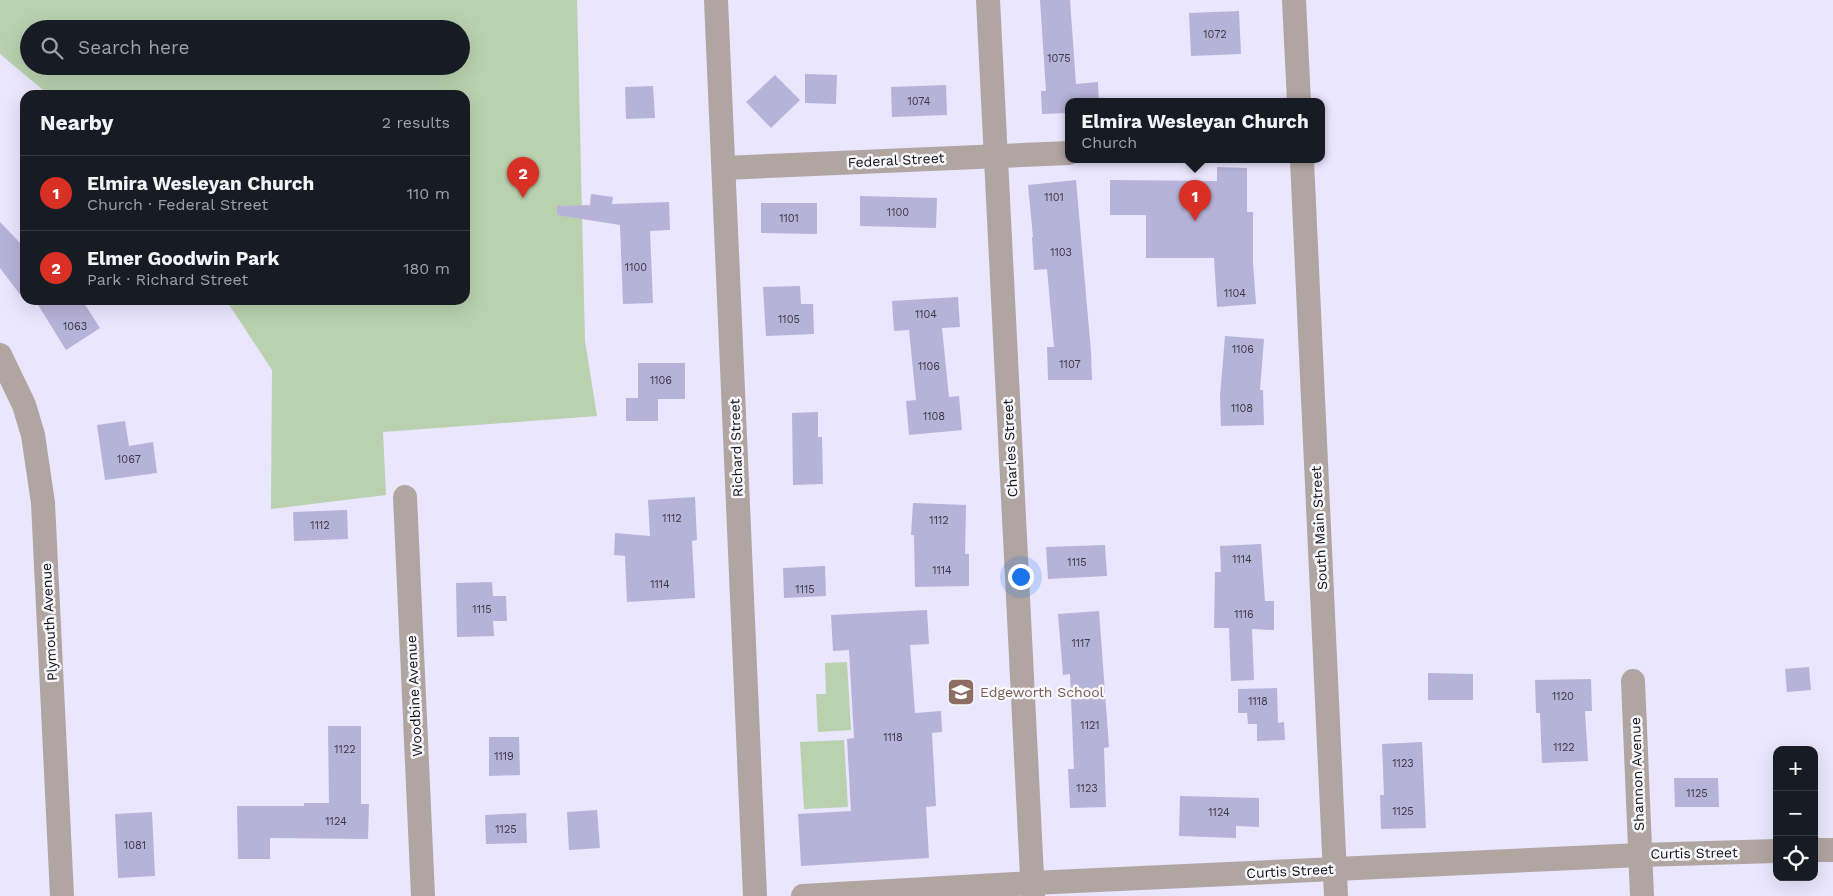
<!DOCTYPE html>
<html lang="en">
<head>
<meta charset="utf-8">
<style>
  :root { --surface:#171b24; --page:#242831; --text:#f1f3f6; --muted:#9ea1a6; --line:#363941; --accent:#d93025 }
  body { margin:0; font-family:"Work Sans",sans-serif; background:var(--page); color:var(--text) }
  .controls { position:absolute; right:15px; bottom:15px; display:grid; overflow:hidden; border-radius:10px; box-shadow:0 5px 20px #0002 }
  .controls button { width:45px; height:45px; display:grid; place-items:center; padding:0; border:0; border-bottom:1px solid var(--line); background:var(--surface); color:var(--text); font:25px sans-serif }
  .you { position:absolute; left:1020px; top:576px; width:18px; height:18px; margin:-12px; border:4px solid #fff; border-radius:50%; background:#1a73e8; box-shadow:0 0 0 8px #1a73e833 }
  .badge { display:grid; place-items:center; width:32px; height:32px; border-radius:50%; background:var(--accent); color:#fff; font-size:16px; font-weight:700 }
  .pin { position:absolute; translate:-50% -41px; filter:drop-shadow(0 1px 2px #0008) }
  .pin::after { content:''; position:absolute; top:26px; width:18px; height:15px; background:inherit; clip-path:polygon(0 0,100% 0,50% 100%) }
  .popup { position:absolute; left:1065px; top:98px; width:260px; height:65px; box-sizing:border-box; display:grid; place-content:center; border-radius:10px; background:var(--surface); filter:drop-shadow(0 1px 4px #0005); font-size:16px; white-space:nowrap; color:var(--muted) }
  .popup b { font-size:19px; color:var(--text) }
  .popup::after { content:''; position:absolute; left:50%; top:100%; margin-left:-10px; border:10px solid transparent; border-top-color:var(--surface) }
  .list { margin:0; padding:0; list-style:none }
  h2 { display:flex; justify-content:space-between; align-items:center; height:65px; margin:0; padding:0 20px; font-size:21px }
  h2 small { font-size:16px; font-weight:400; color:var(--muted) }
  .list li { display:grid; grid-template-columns:32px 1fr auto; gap:15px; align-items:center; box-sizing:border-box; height:75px; padding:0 20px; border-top:1px solid var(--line) }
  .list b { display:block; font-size:19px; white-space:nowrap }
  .list p { margin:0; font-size:16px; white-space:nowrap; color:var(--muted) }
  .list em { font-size:16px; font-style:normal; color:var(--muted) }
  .icon { flex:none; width:28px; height:28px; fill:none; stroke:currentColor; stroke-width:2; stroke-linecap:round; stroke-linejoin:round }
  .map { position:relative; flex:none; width:1833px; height:896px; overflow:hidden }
  .search { position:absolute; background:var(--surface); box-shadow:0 5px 20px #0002; left:20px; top:20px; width:450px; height:55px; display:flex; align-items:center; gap:12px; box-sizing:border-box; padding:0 18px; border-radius:28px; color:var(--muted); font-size:19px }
  .panel { position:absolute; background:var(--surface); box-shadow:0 5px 20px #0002; left:20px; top:90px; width:450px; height:215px; border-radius:15px }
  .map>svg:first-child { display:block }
  .green { fill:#b9d1af; fill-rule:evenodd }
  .building { fill:#b7b2d8 }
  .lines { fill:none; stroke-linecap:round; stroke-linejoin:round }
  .minor { stroke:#b1a5a1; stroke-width:24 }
  .labels { text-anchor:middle; stroke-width:5; stroke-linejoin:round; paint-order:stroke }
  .number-label { font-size:11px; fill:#3a3847 }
  .street-label { font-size:14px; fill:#111017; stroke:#f7f6fb }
  .education-label { font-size:14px; fill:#785e54; stroke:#f7f6fb; text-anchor:start }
</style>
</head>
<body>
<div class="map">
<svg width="1833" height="896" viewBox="0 0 1833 896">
  <rect width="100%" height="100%" fill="#e9e6fe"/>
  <g class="green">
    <path d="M 0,0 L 577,0 L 585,341 L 597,416 L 383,432 L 386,495 L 271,509 L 272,370 L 226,300 L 465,300 L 465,95 L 49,95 L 0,54 ZM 29,29 L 461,29 L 461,66 L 29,66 Z"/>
    <path d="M 847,662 L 851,730 L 818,732 L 816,694 L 826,694 L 825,663 Z"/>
    <path d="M 844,740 L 848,807 L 804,809 L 800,742 Z"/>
  </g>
  <g class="building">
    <path d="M 1040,0 L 1070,0 L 1076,84 L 1098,82 L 1099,102 L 1069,102 L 1069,113 L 1042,114 L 1041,91 L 1046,91 Z"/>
    <path d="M 1239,11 L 1241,54 L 1191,56 L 1189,13 Z"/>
    <path d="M 805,74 L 837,75 L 836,104 L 805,103 Z"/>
    <path d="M 775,75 L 800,100 L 771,128 L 746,102 Z"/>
    <path d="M 946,85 L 947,115 L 892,117 L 891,87 Z"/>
    <path d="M 653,86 L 655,118 L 626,119 L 625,87 Z"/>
    <path d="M 1217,167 L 1247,168 L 1247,212 L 1253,212 L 1253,263 L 1256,304 L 1217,307 L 1214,258 L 1146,258 L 1146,215 L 1110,215 L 1110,180 L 1217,181 Z"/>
    <path d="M 1076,180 L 1091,352 L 1092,380 L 1048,380 L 1047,347 L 1054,347 L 1047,269 L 1034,270 L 1032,237 L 1033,237 L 1028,185 Z"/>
    <path d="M 591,194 L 613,197 L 612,204 L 669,202 L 670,230 L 650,231 L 653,303 L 623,304 L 620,225 L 557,215 L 557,206 L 590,205 Z"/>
    <path d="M 860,196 L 937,198 L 936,228 L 860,226 Z"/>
    <path d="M 761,203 L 817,203 L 817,234 L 761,233 Z"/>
    <path d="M 0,222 L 25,248 L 25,301 L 0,268 Z"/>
    <path d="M 800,286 L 801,304 L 813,304 L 814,334 L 766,336 L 763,287 Z"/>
    <path d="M 958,297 L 960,327 L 942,328 L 949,397 L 959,396 L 962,430 L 909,435 L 906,401 L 916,400 L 909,330 L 894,331 L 892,301 Z"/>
    <path d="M 35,300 L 82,300 L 100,328 L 66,350 Z"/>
    <path d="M 1225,336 L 1264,339 L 1260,390 L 1263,390 L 1264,425 L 1221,426 L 1220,396 Z"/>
    <path d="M 638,363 L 685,363 L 685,399 L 658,399 L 658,421 L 626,421 L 626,398 L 638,398 Z"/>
    <path d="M 818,412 L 818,437 L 822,437 L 823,484 L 793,485 L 792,413 Z"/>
    <path d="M 125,421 L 129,446 L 153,442 L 157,473 L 105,480 L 97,425 Z"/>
    <path d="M 695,497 L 697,540 L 692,541 L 695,598 L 627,602 L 625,556 L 614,555 L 615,533 L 650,536 L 648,500 Z"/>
    <path d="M 913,503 L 966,505 L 965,554 L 969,554 L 969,586 L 915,587 L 914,535 L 911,535 Z"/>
    <path d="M 347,510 L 348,539 L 294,541 L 293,512 Z"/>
    <path d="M 1261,544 L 1265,601 L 1274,601 L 1274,630 L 1252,629 L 1254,680 L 1231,681 L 1229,628 L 1214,628 L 1215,572 L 1221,572 L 1220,546 Z"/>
    <path d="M 1105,545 L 1107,576 L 1048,579 L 1046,547 Z"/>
    <path d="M 825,566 L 826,596 L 784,598 L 783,568 Z"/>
    <path d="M 492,582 L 493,596 L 506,596 L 507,621 L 493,621 L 494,636 L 457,637 L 456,583 Z"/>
    <path d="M 927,610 L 929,644 L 910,645 L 915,713 L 941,711 L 942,732 L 932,733 L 936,806 L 926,807 L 929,858 L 801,866 L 798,814 L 851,811 L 847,739 L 854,738 L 849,650 L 833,651 L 831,615 Z"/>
    <path d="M 1099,611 L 1109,747 L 1104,748 L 1106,807 L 1070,808 L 1068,769 L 1074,769 L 1070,674 L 1063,675 L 1058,614 Z"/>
    <path d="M 1809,667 L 1811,690 L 1787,692 L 1785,669 Z"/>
    <path d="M 1428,673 L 1473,674 L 1473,700 L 1428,700 Z"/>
    <path d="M 1591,679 L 1592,711 L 1585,711 L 1588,761 L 1542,763 L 1540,713 L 1536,713 L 1535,680 Z"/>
    <path d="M 1277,688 L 1278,723 L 1284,722 L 1285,740 L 1257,741 L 1257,724 L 1248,724 L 1247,713 L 1238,713 L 1238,689 Z"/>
    <path d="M 328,726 L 361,726 L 361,804 L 369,804 L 368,839 L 270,838 L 270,859 L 238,859 L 237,806 L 304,806 L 304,803 L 329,803 Z"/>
    <path d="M 489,737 L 519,737 L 520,775 L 489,776 Z"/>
    <path d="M 1422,742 L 1426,828 L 1381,829 L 1380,795 L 1384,795 L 1382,744 Z"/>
    <path d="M 1674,778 L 1718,778 L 1719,807 L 1675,807 Z"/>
    <path d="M 1180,796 L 1259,798 L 1259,827 L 1236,826 L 1236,838 L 1179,836 Z"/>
    <path d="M 597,810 L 600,848 L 569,850 L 567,812 Z"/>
    <path d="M 152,812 L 155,876 L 118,878 L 115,814 Z"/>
    <path d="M 526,813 L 527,843 L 486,844 L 485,815 Z"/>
  </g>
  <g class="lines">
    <g class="minor">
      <path d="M 716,0 L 755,896"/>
      <path d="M 988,0 L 1033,896"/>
      <path d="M 1294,0 L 1299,102"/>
      <path d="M 1302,160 L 1336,896"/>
      <path d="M 724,168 L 1069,153"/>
      <path d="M 0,355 L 24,405 L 33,435 L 43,503 L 62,896"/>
      <path d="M 405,497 L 423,896"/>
      <path d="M 1633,681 L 1642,896"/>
      <path d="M 1814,850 L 1833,850"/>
      <path d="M 803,896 L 1032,883 L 1640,855 L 1777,851"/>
    </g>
  </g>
  <defs>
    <g id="school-square" transform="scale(1.4375)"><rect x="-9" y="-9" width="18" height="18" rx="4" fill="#8d6e63" stroke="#f7f6fb"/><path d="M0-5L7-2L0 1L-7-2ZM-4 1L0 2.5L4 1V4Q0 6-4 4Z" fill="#fff"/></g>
  </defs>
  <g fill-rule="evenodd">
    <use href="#school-square" x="961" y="692"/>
  </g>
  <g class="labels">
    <g class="number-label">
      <text x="1215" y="38">1072</text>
      <text x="1059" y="62">1075</text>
      <text x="919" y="105">1074</text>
      <text x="1054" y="201">1101</text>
      <text x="898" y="216">1100</text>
      <text x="789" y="222">1101</text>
      <text x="1061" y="256">1103</text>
      <text x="636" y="271">1100</text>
      <text x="1235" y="297">1104</text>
      <text x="926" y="318">1104</text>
      <text x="789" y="323">1105</text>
      <text x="75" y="330">1063</text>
      <text x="1243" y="353">1106</text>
      <text x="1070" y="368">1107</text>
      <text x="929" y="370">1106</text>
      <text x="661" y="384">1106</text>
      <text x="1242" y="412">1108</text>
      <text x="934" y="420">1108</text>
      <text x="129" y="463">1067</text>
      <text x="672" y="522">1112</text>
      <text x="939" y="524">1112</text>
      <text x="320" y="529">1112</text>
      <text x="1242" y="563">1114</text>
      <text x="1077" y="566">1115</text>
      <text x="942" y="574">1114</text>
      <text x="660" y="588">1114</text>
      <text x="805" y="593">1115</text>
      <text x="482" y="613">1115</text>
      <text x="1244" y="618">1116</text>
      <text x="1081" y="647">1117</text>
      <text x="1563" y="700">1120</text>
      <text x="1258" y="705">1118</text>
      <text x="1090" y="729">1121</text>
      <text x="893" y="741">1118</text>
      <text x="1564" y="751">1122</text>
      <text x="345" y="753">1122</text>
      <text x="504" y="760">1119</text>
      <text x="1403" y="767">1123</text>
      <text x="1087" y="792">1123</text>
      <text x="1697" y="797">1125</text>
      <text x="1403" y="815">1125</text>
      <text x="1219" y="816">1124</text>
      <text x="336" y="825">1124</text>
      <text x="506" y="833">1125</text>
      <text x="135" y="849">1081</text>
    </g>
    <g class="street-label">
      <text transform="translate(896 160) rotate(-3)" y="5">Federal Street</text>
      <text transform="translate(736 448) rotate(-92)" y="5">Richard Street</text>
      <text transform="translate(1010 448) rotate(-93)" y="5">Charles Street</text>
      <text transform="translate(1319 528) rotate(-93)" y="5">South Main Street</text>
      <text transform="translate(49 622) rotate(-93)" y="5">Plymouth Avenue</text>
      <text transform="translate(414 696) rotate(-93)" y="5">Woodbine Avenue</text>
      <text transform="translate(1637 774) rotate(-92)" y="5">Shannon Avenue</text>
      <text transform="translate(1694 853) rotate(-1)" y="5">Curtis Street</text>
      <text transform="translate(1290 871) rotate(-3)" y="5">Curtis Street</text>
    </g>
    <g class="education-label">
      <text x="980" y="697">Edgeworth School</text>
    </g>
  </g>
</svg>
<div class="controls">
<button>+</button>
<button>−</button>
<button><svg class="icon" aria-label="locate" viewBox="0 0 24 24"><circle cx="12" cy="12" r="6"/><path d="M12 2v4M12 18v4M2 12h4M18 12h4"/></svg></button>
</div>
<div class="you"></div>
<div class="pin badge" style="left:1195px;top:221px">1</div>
<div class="popup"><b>Elmira Wesleyan Church</b>Church</div>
<div class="pin badge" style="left:523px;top:198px">2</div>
<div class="search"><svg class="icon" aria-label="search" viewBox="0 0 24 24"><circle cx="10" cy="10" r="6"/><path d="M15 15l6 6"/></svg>Search here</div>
<section class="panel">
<h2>Nearby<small>2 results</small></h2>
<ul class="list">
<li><span class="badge">1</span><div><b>Elmira Wesleyan Church</b><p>Church · Federal Street</p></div><em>110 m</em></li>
<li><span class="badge">2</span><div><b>Elmer Goodwin Park</b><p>Park · Richard Street</p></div><em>180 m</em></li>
</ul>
</section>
</div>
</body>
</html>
